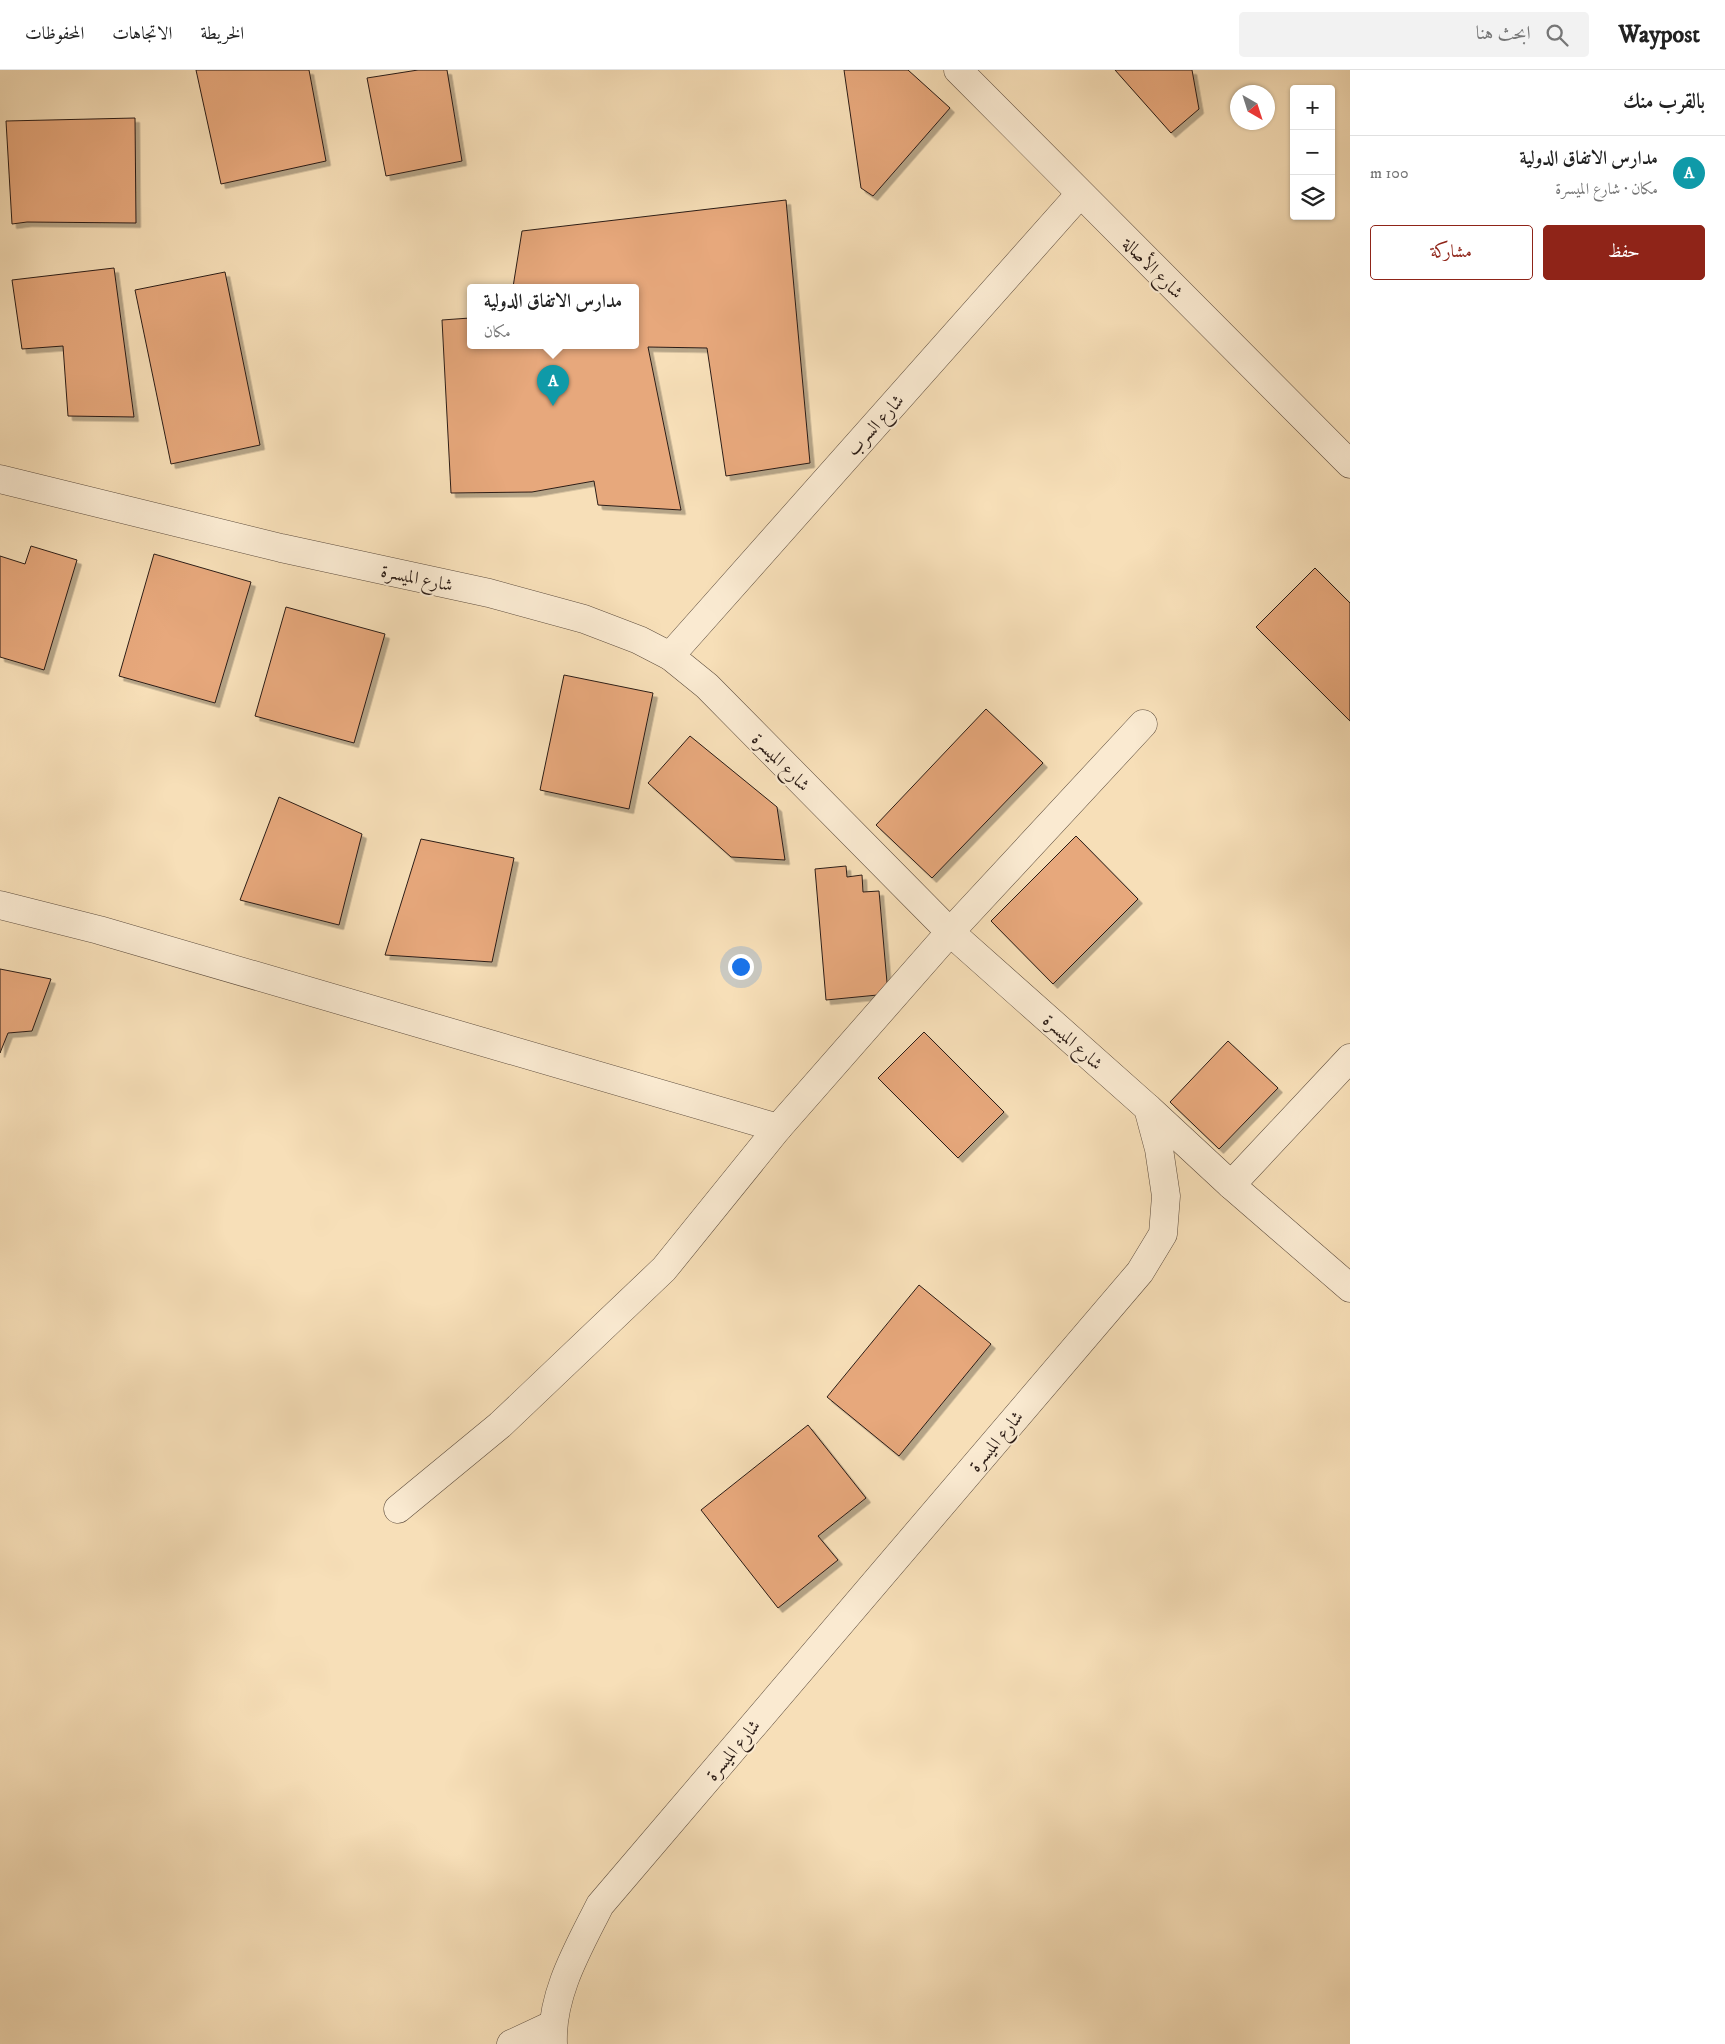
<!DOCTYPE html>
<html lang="ar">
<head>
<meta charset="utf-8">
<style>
  :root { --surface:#fff; --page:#f2f2f2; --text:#222; --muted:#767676; --line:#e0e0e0; --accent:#8f2418 }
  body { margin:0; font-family:"IM FELL DW Pica",Amiri,serif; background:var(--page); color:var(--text); direction:rtl }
  .controls { position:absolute; right:15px; top:15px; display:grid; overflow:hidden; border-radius:5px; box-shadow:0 1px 4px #0004 }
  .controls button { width:45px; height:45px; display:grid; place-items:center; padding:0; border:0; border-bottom:1px solid var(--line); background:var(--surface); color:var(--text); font:25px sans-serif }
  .compass { position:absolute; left:1230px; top:15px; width:45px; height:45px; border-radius:50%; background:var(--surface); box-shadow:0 1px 4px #0004; rotate:141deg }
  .you { position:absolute; left:740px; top:896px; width:18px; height:18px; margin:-12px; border:4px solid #fff; border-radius:50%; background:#1a73e8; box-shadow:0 0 0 8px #1a73e833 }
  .badge { display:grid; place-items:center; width:32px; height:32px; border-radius:50%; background:var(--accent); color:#fff; font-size:16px; font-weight:700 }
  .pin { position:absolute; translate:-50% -41px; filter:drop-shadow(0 1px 2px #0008) }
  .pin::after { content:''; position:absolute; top:26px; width:18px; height:15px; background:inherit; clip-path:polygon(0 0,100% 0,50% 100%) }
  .popup { position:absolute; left:467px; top:214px; width:172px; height:65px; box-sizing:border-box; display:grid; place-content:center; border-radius:5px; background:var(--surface); filter:drop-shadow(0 1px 4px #0005); font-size:16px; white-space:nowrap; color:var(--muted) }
  .popup b { font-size:19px; color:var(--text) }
  .popup::after { content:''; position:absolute; left:50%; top:100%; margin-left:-10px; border:10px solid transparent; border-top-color:var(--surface) }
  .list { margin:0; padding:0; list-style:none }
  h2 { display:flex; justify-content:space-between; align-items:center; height:65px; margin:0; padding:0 20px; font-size:21px }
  h2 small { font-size:16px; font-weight:400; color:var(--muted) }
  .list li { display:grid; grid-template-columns:32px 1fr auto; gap:15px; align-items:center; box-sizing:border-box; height:75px; padding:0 20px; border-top:1px solid var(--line) }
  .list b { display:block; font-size:19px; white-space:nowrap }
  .list p { margin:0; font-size:16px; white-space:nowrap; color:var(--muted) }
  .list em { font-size:16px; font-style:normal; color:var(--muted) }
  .actions { display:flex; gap:10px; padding:15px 20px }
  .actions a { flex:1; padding:11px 0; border:1px solid var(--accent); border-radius:5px; text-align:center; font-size:18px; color:var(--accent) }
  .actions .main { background:var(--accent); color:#fff }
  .icon { flex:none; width:28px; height:28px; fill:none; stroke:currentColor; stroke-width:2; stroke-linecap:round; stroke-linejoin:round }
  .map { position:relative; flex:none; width:1350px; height:1974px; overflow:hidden; direction:ltr }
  header { display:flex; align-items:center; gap:30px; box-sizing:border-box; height:70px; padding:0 25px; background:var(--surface); border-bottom:1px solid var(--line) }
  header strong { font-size:24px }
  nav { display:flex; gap:28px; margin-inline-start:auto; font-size:18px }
  .search { width:350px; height:45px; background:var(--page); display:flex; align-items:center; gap:12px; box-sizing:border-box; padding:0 18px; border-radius:5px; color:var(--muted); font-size:19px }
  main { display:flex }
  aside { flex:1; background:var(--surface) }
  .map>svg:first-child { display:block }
  .building { fill:#e7a87c; stroke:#2b1c16; filter:url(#shadow) }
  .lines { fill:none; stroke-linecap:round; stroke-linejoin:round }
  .minor-casing { stroke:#5e4d3e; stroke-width:29 }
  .minor { stroke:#faead1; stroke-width:28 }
  .labels { text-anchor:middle; stroke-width:4; stroke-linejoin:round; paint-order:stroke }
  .street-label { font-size:18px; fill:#2b1c16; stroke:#faead1 }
</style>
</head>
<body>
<header>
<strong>Waypost</strong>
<div class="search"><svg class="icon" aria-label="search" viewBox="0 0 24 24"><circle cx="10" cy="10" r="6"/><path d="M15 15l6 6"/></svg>ابحث هنا</div>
<nav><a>الخريطة</a><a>الاتجاهات</a><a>المحفوظات</a></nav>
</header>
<main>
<aside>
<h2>بالقرب منك<small></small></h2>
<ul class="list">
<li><span class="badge" style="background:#0f9aa8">A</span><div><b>مدارس الاتفاق الدولية</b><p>مكان · شارع الميسرة</p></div><em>100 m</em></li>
</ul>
<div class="actions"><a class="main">حفظ</a><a>مشاركة</a></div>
</aside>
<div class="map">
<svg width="1350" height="1974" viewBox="0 0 1350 1974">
  <defs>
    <filter id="shadow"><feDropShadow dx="4.5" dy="4.5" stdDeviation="0" flood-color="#0004"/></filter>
  </defs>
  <rect width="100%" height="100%" fill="#f7dfb8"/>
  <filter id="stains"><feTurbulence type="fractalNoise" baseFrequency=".004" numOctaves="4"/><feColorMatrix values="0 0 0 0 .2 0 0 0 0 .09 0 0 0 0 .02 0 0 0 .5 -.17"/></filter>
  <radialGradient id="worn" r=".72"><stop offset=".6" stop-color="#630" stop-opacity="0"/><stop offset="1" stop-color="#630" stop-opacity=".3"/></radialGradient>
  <g class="building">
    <path d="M 196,0 L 309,0 L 326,91 L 221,114 Z"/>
    <path d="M 418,0 L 447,0 L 462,91 L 386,106 L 367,8 Z"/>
    <path d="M 844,0 L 908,0 L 950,38 L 873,126 L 861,118 Z"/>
    <path d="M 1115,0 L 1192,0 L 1199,39 L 1171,63 Z"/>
    <path d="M 135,48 L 136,153 L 27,152 L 12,154 L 6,51 Z"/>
    <path d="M 786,130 L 810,393 L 726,406 L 707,278 L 648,277 L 681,440 L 598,435 L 594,411 L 532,422 L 451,423 L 442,250 L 470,248 L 470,275 L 636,275 L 636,217 L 513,217 L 522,161 Z"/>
    <path d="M 114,198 L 134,347 L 68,346 L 63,276 L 22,279 L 12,210 Z"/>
    <path d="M 225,202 L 260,375 L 171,394 L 135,220 Z"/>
    <path d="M 31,476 L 77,490 L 44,600 L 0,587 L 0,486 L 25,494 Z"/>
    <path d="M 154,484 L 251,512 L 215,633 L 119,606 Z"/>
    <path d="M 1315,498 L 1350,533 L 1350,651 L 1256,557 Z"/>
    <path d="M 286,537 L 385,564 L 354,673 L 255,646 Z"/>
    <path d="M 564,605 L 653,623 L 629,739 L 540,720 Z"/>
    <path d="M 986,639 L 1043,693 L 932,808 L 876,755 Z"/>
    <path d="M 690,666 L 777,737 L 785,790 L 731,787 L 648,713 Z"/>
    <path d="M 279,727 L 362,764 L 339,855 L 240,830 Z"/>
    <path d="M 1076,766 L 1138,829 L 1053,914 L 991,851 Z"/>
    <path d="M 421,769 L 514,788 L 492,892 L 385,885 Z"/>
    <path d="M 846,796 L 847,807 L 862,805 L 863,822 L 879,821 L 888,924 L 826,930 L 815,799 Z"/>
    <path d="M 0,899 L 51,909 L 32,961 L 8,963 L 0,983 Z"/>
    <path d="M 924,962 L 1004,1042 L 958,1088 L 878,1008 Z"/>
    <path d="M 1228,971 L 1278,1018 L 1219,1079 L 1170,1032 Z"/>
    <path d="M 919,1215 L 991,1274 L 899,1386 L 827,1327 Z"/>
    <path d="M 808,1355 L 866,1428 L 818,1466 L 838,1490 L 778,1538 L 701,1440 Z"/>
  </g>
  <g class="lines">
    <g class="minor-casing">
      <g id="minor">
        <path d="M 958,0 L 1350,394"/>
        <path d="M 0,409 L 281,478 L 489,523 L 584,549 L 639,570 L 670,586 L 707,616 L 950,862 L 1148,1038 L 1159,1079 L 1166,1126 L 1163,1164 L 1140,1202 L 600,1835 C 578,1879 551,1924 553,1974"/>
        <path d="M 670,586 L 1080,124"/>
        <path d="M 0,835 L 99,860 L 778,1058"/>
        <path d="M 1148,1038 L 1231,1115 L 1350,1218"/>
        <path d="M 1231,1115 L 1350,988"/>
        <path d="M 398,1439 L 500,1355 L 664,1199 L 778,1058 L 950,862 L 1143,654"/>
        <path d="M 511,1974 L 552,1955"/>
      </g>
    </g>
    <use href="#minor" class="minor"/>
  </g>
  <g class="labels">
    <g class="street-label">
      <text transform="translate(1153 198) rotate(45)" y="6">شارع الأصالة</text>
      <text transform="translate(875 355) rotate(-48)" y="6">شارع السرب</text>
      <text transform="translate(417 508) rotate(12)" y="6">شارع الميسرة</text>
      <text transform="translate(781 692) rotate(45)" y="6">شارع الميسرة</text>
      <text transform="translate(1073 972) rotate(42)" y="6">شارع الميسرة</text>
      <text transform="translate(996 1371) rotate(-50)" y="6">شارع الميسرة</text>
      <text transform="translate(733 1680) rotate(-50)" y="6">شارع الميسرة</text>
    </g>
  </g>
  <rect width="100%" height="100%" filter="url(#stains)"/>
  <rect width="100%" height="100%" fill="url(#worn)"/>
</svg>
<div class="controls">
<button>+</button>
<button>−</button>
<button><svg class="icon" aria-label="layers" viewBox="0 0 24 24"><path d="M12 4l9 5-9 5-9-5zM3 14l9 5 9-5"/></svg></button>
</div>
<svg class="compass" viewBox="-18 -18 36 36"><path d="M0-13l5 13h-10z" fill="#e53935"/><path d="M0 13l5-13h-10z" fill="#767676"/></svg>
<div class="you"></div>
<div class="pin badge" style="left:553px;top:336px;background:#0f9aa8">A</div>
<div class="popup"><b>مدارس الاتفاق الدولية</b>مكان</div>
</div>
</main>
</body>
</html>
